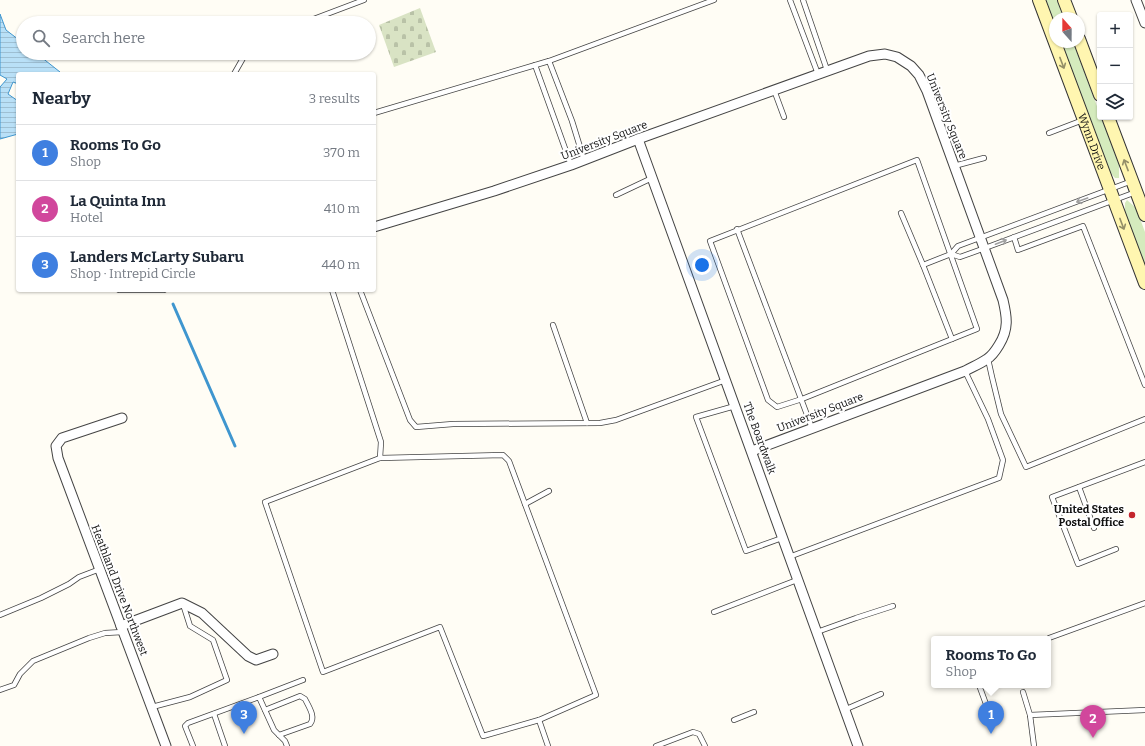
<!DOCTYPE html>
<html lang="en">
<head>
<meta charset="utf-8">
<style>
  :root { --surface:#fff; --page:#f2f2f3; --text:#1f2937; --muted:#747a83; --line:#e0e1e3; --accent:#c4262e }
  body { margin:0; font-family:Bitter,serif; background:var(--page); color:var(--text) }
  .controls { position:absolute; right:12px; top:12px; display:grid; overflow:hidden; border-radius:4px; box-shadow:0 1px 3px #0004 }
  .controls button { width:36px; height:36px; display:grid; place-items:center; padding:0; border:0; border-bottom:1px solid var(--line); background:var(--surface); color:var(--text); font:20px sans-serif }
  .compass { position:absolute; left:1049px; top:12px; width:36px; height:36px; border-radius:50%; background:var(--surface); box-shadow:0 1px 3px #0004; rotate:339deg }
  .you { position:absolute; left:702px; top:265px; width:14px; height:14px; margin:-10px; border:3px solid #fff; border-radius:50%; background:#1a73e8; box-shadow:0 0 0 6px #1a73e833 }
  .badge { display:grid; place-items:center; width:26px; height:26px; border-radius:50%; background:var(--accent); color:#fff; font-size:13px; font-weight:700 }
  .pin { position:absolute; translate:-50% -33px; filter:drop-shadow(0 1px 2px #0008) }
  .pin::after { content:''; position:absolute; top:21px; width:14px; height:12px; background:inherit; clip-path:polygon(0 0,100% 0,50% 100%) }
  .popup { position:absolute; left:931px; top:636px; width:120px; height:52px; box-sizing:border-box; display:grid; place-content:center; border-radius:4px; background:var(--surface); filter:drop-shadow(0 1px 3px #0005); font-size:13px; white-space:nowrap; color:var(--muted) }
  .popup b { font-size:15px; color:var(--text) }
  .popup::after { content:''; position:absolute; left:50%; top:100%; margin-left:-8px; border:8px solid transparent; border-top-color:var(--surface) }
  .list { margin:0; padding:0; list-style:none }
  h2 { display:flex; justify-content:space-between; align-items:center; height:52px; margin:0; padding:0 16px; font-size:17px }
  h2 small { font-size:13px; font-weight:400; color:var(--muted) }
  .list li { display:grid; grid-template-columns:26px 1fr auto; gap:12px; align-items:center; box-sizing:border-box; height:56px; padding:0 16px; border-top:1px solid var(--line) }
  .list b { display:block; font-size:15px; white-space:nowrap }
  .list p { margin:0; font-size:13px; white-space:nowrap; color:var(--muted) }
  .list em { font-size:13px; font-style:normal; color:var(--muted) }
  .icon { flex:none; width:22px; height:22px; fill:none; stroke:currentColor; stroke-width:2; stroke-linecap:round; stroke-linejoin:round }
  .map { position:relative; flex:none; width:1145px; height:746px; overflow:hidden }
  .search { position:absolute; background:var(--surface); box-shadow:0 1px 3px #0004; left:16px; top:16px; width:360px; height:44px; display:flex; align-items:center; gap:10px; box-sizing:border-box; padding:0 14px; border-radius:22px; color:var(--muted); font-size:15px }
  .panel { position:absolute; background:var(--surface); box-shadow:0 1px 3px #0004; left:16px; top:72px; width:360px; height:220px; border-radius:4px }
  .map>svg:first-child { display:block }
  .grass { fill:#d5ebbd }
  .cemetery { fill:url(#cemetery-stones) }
  .water { fill:url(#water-rules); stroke:#3f96cf }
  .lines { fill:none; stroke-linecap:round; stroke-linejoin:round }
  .stream { stroke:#3f96cf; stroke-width:3 }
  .lane-casing { stroke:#444; stroke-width:6 }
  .street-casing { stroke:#444; stroke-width:11 }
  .secondary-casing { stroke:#333; stroke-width:14 }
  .lane { stroke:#fff; stroke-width:4.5 }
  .street { stroke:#fff; stroke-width:9 }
  .secondary { stroke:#fff6b0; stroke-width:12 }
  .oneway { stroke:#948f68 }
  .oneway2 { stroke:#a0a0a0 }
  .poi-dot { fill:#c4262e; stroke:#fff; stroke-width:1.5 }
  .labels { text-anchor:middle; stroke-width:4; stroke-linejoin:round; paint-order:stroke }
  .street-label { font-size:11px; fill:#111; stroke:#fff }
  .poi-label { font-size:11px; font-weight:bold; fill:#111; stroke:#fff; text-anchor:end }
</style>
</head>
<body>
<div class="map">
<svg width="1145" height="746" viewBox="0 0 1145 746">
  <defs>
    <pattern id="cemetery-stones" width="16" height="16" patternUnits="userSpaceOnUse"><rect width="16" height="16" fill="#d9e3c4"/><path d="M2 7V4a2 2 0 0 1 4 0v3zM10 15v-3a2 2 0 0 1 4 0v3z" fill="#b9c2a7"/></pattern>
    <pattern id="water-rules" width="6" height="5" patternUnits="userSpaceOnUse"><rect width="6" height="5" fill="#b9e0f7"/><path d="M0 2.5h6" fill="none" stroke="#9ebfd3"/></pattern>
  </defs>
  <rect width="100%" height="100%" fill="#fffdf5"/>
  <g class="grass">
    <path d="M 1044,0 L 1057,0 L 1064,18 L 1055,18 L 1055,29 Z"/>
    <path d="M 1060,42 L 1073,42 L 1119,165 L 1119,178 L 1115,178 L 1109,171 Z"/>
    <path d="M 1127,200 L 1136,208 L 1145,232 L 1145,267 L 1125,213 L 1125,203 Z"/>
  </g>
  <path class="cemetery" d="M 420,8 L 436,52 L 394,67 L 379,25 Z"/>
  <path class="water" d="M 0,14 L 6,30 L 23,43 L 23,53 L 36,53 L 60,72 L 59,74 L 18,74 L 18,84 L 13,82 L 8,94 L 18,101 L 18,134 L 0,139 L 0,87 L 7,79 L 0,75 Z"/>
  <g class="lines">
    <path class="stream" d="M 173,304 L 235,446"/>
    <g class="lane-casing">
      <g id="lane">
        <path d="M 790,0 L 818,74"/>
        <path d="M 803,0 L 827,70"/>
        <path d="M 303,23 L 364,0"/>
        <path d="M 549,61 L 572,121 L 584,160"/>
        <path d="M 535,65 L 571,165"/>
        <path d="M 234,74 L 246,53"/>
        <path d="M 774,90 L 784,117"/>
        <path d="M 374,113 L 549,61 L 714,0"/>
        <path d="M 1049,133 L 1083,120"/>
        <path d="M 917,160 L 977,329 L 802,399 L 777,407 L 768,400 L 710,241 Z"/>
        <path d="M 954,166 L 984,158"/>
        <path d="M 616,195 L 652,178"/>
        <path d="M 901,213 L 923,265 L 952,339"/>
        <path d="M 737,229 L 812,428"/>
        <path d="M 1014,237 L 1018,250 L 1083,226 L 1145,385"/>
        <path d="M 951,254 L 960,257 L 985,248 L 1136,192"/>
        <path d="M 923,265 L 951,254 L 958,246 L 1132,181"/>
        <path d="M 119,290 L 164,290"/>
        <path d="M 332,290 L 381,442 L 380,458"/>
        <path d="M 360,290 L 410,420 L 416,427 L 453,424 L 600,423 L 616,420 L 726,380"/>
        <path d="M 553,325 L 587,423"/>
        <path d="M 988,359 L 992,377 L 1001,414 L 1026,467 L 1145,419"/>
        <path d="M 735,406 L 696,417 L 746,551 L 782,538"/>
        <path d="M 503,455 L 509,461 L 596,695 L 539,720 L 483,736 L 440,627 L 323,672 L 265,502 L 380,458 Z"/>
        <path d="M 1079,487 L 1094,528"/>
        <path d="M 525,504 L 549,491"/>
        <path d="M 1116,549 L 1078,564 L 1052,497 L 1145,462"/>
        <path d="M 789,557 L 999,478 L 1003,460 L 988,419 L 965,371"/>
        <path d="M 714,612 L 797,580"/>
        <path d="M 0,615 L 41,598 L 69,584 L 79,577 L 100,569"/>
        <path d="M 817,632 L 856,618 L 893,606"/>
        <path d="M 1049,638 L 1145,603"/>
        <path d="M 979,685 L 990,715"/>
        <path d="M 0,690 L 14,685 L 20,674 L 33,661 L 89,638 L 105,633 L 123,632"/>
        <path d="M 1023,692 L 1030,715 L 1034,746"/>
        <path d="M 259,697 L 303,680"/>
        <path d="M 152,707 L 190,697 L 227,680 L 213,640 L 190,626 L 183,604"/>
        <path d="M 265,710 L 300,696 L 305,699 C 309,707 316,717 310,724 L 279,735"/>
        <path d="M 844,710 L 881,694"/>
        <path d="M 214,714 L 225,746"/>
        <path d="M 1030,715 L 1145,710"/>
        <path d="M 539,720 L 548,746"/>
        <path d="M 734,720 L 754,712"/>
        <path d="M 193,746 L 185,726 L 188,723 L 259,697 L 274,730 L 285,741 L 287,746"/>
        <path d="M 656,746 L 693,732 L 699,734 L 705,746"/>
      </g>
    </g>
    <g class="street-casing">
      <g id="street">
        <path d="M 1136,0 L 1145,23"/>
        <path d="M 638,139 L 858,746"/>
        <path d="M 374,227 L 494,191 L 571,165 L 638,139 L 869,56 L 885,54 L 897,57 L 911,66 L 919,75 L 927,91 L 1003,300 C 1007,317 1009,329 999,345 C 996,350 992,356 987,359 C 980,364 972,367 965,371 L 752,451"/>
        <path d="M 122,418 L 62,438 L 56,446 L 58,458 L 166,746"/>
        <path d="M 121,626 L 182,603 L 202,613 L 248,656 L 256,660 L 273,654"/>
      </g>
    </g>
    <g class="secondary-casing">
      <g id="secondary">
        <path id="s1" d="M 1039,0 L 1145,283"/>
        <path d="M 1064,0 L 1071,18"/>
        <path d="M 1079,39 L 1100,95"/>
        <path d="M 1108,117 L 1145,215"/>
      </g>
    </g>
    <use href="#lane" class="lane"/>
    <use href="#street" class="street"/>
    <use href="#secondary" class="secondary"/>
  </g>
  <defs><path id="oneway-shaft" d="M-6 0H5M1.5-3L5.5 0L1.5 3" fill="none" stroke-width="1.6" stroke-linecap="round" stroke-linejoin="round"/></defs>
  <g class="oneway">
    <use href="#oneway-shaft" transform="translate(1062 63) rotate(69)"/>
    <use href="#oneway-shaft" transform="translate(1126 165) rotate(-111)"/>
    <use href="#oneway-shaft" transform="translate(1122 224) rotate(69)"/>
  </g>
  <g class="oneway2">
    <use href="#oneway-shaft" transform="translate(1082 200) rotate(160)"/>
    <use href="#oneway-shaft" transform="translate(1001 242) rotate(-21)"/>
  </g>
  <circle class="poi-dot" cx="1132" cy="515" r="4"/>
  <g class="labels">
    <g class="street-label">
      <text transform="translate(947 116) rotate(68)" y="4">University Square</text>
      <text transform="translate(604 140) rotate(-21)" y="4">University Square</text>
      <text dy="4" stroke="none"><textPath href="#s1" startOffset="151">Wynn Drive</textPath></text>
      <text transform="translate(820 412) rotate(-21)" y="4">University Square</text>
      <text transform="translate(760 438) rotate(70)" y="4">The Boardwalk</text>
      <text transform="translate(120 590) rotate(69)" y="4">Heathland Drive Northwest</text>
    </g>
    <g class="poi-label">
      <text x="1124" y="513">United States<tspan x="1124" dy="13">Postal Office</tspan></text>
    </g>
  </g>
</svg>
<div class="controls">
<button>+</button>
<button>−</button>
<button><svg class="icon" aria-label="layers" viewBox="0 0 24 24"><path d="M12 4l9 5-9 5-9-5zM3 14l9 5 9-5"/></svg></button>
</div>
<svg class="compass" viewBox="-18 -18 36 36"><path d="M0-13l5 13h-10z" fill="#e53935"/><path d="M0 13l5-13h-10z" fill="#747a83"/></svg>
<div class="you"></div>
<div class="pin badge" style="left:991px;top:734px;background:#3f7fe0">1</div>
<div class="popup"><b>Rooms To Go</b>Shop</div>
<div class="pin badge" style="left:1093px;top:738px;background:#d1479c">2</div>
<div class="pin badge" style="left:244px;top:734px;background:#3f7fe0">3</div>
<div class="search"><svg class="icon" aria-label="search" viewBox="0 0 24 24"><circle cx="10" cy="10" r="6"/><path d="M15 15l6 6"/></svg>Search here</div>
<section class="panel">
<h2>Nearby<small>3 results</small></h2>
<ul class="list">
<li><span class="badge" style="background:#3f7fe0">1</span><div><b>Rooms To Go</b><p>Shop</p></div><em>370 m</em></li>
<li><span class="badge" style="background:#d1479c">2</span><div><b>La Quinta Inn</b><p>Hotel</p></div><em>410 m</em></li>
<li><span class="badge" style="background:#3f7fe0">3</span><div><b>Landers McLarty Subaru</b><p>Shop · Intrepid Circle</p></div><em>440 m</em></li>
</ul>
</section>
</div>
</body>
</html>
